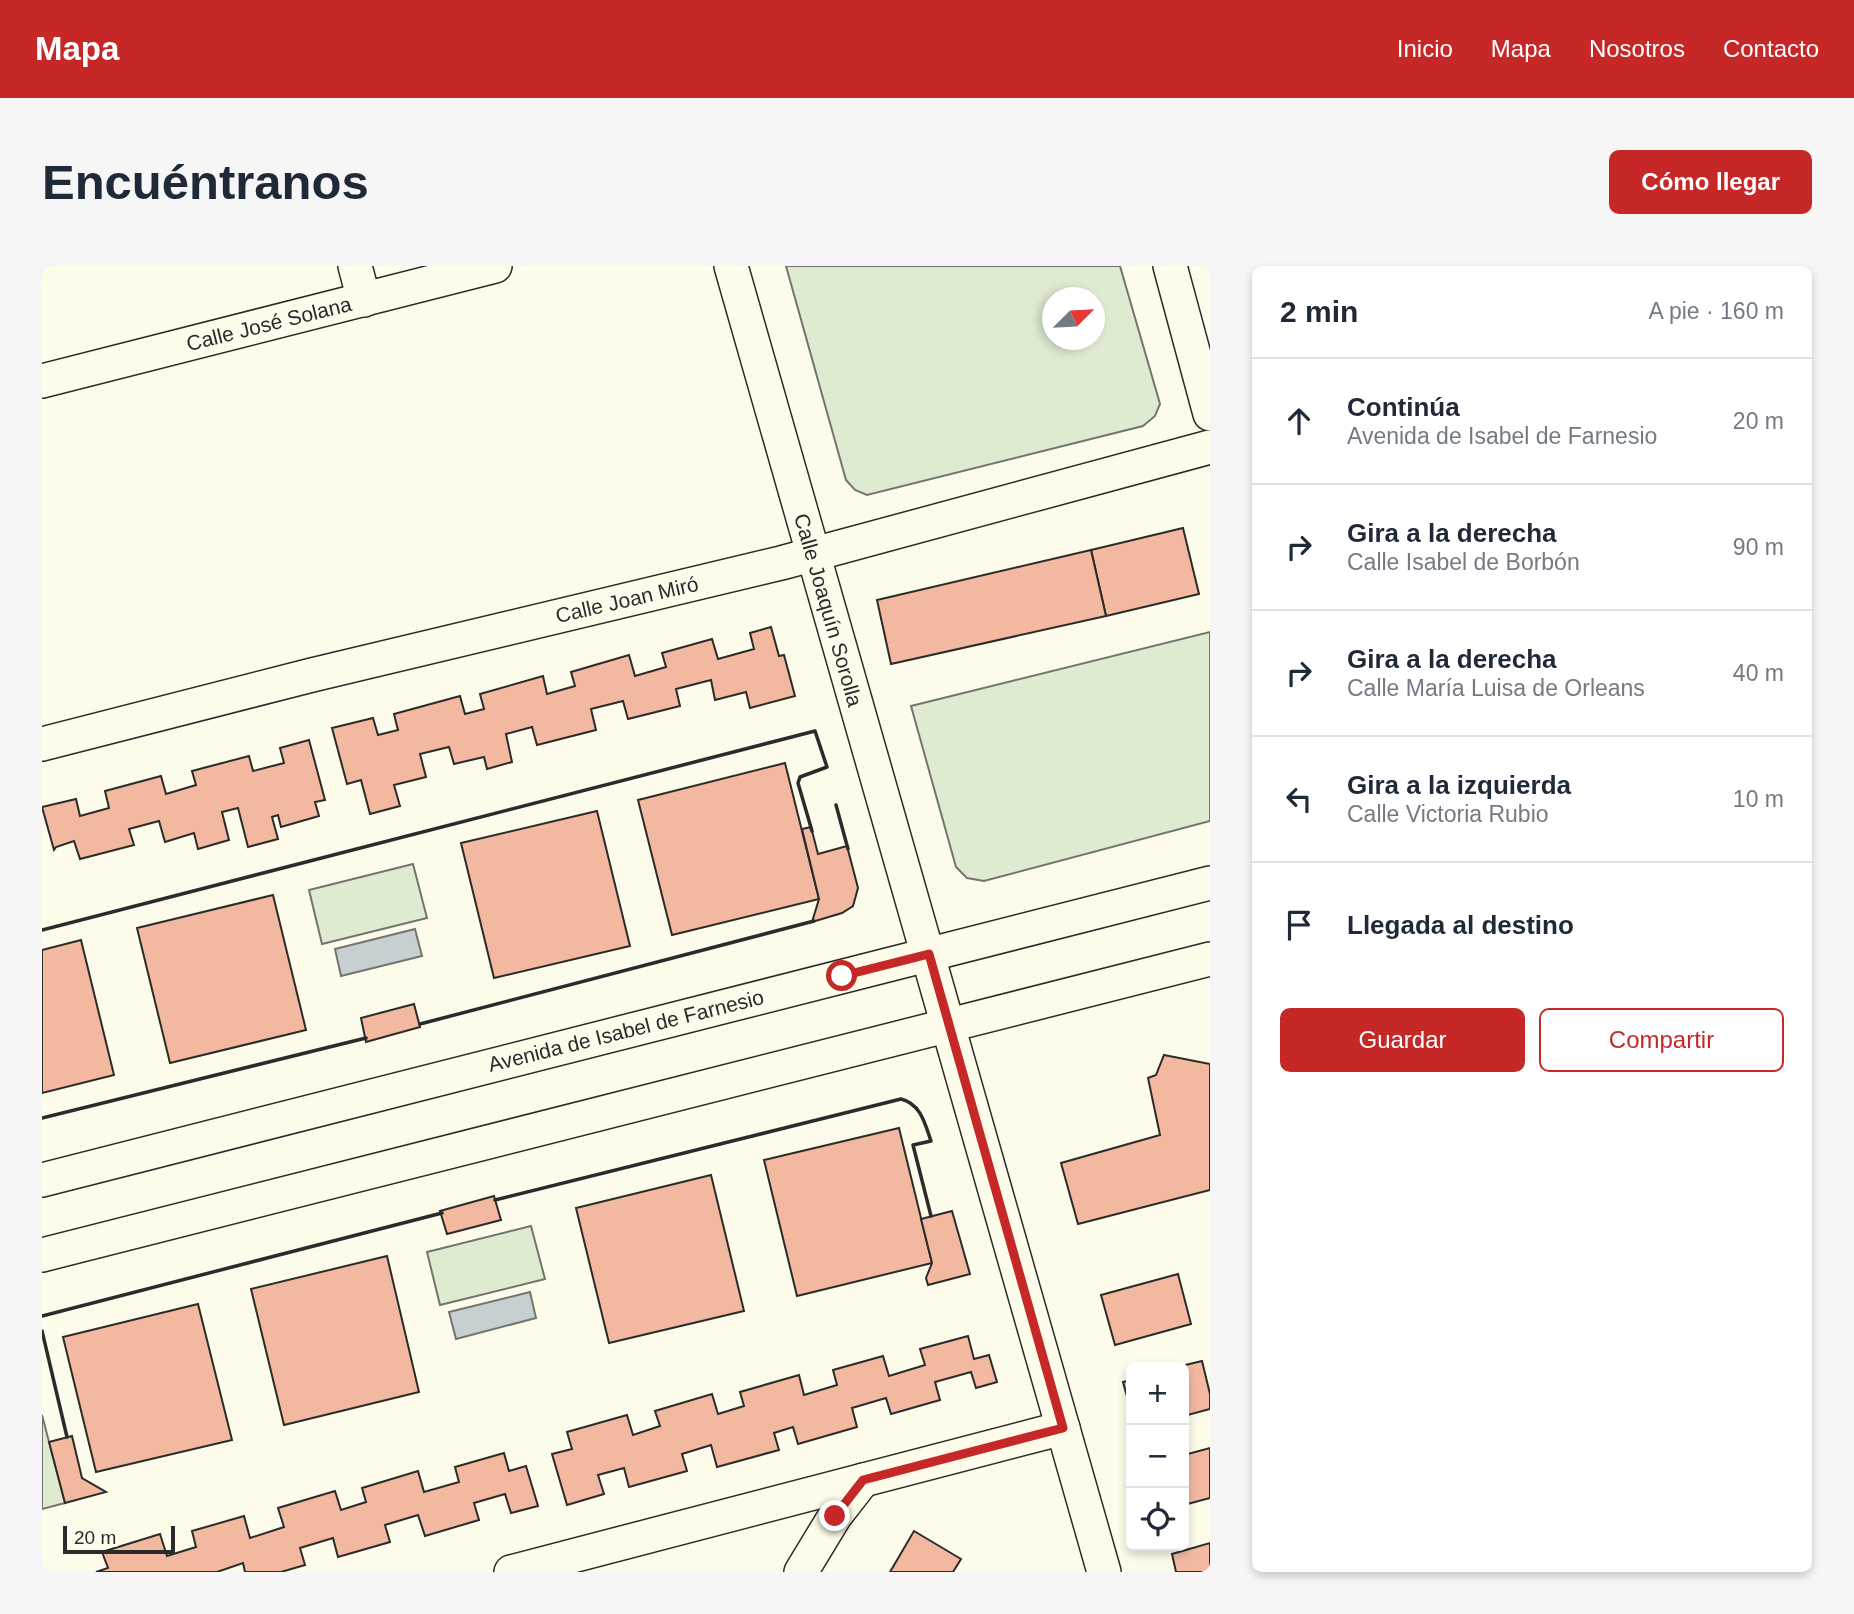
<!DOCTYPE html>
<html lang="es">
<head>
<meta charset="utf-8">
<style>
  :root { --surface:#fff; --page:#f6f6f7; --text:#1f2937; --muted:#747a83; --line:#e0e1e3; --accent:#c62828 }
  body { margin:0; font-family:Arial,sans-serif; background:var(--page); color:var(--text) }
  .controls { position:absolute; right:21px; bottom:21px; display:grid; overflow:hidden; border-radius:10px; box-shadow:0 4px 10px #0003 }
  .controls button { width:63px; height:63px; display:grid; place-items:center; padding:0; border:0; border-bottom:2px solid var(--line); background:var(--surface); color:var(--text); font:35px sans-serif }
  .compass { position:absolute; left:1000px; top:21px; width:63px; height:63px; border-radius:50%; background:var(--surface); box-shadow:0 4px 10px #0003; rotate:66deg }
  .scale { position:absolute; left:21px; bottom:18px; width:112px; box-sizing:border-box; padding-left:7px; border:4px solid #2b2b2b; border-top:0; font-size:19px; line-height:24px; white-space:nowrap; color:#2b2b2b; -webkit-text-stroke:5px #fdfbea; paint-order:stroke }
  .stop { position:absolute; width:21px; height:21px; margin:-16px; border:5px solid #c62828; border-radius:50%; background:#fff }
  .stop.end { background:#c62828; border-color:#fff; box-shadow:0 2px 7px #0008 }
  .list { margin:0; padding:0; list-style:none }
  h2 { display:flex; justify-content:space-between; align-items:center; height:91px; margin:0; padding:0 28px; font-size:30px }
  h2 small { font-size:23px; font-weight:400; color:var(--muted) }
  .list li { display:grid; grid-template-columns:46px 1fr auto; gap:21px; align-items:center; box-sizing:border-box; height:126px; padding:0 28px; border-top:2px solid var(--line) }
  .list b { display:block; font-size:26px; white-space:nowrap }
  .list p { margin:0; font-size:23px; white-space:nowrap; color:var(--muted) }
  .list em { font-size:23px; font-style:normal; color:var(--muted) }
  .actions { display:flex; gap:14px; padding:21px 28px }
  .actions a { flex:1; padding:16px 0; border:2px solid var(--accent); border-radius:10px; text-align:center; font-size:24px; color:var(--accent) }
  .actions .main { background:var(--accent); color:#fff }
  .icon { flex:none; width:38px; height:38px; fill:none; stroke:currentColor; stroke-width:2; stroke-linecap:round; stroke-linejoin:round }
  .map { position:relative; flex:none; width:1168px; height:1306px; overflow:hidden; border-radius:10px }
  header { display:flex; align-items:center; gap:42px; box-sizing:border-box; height:98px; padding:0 35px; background:var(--accent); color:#fff }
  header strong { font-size:33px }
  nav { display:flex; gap:38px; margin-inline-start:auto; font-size:24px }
  .intro { display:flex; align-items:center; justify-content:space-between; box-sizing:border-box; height:168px; padding:0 42px }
  h1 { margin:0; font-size:49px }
  .button { padding:18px 32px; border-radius:10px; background:var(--accent); color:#fff; font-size:24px; font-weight:700 }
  main { display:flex; gap:42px; padding:0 42px }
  aside { flex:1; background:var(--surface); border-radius:10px; box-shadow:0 4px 10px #0003 }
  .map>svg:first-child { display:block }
  .green { fill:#deebd1; stroke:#74746e; stroke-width:2; fill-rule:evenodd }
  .water { fill:#c7d0d0; stroke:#74746e; stroke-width:2 }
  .building { fill:#f2b8a0; stroke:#2b2b2b; stroke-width:2 }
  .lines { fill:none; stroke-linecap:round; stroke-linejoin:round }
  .street-casing { stroke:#2b2b2b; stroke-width:36 }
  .street { stroke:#fdfbea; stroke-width:33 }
  .wall { stroke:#2b2b2b; stroke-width:3.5 }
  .route { stroke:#c62828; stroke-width:9 }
  .labels { text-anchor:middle; stroke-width:5; stroke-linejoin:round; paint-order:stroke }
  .street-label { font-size:21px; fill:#2b2b2b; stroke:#fdfbea }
</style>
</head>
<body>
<header>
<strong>Mapa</strong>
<nav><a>Inicio</a><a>Mapa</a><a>Nosotros</a><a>Contacto</a></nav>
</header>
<div class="intro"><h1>Encuéntranos</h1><a class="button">Cómo llegar</a></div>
<main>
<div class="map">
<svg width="1168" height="1306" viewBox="0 0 1168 1306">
  <rect width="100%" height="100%" fill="#fdfbea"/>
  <g class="green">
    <path d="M 744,0 L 1078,0 L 1118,138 L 1113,150 L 1101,160 L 825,229 L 813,224 L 804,214 ZM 1010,32 L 1052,32 L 1052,74 L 1010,74 Z"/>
    <path d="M 1168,366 L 1168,555 L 942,615 L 925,612 L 914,601 L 869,440 Z"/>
    <path d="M 371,598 L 385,652 L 280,678 L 267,624 Z"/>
    <path d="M 489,960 L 503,1013 L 398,1039 L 385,986 Z"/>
    <path d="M 0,1149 L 23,1237 L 0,1243 Z"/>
  </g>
  <g class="water">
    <path d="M 373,663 L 380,690 L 299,710 L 293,683 Z"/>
    <path d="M 488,1026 L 494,1052 L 414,1073 L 407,1046 Z"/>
  </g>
  <g class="building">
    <path d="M 1141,262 L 1157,328 L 1064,350 L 1049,284 Z"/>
    <path d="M 1049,284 L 1064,350 L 849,398 L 835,334 Z"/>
    <path d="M 729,361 L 737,390 L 742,389 L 753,430 L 708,442 L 704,426 L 673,434 L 669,414 L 634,423 L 638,440 L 586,453 L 581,435 L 549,443 L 554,464 L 495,479 L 490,461 L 464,468 L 470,496 L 445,503 L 442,491 L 412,498 L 407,481 L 378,488 L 384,511 L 352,519 L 358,540 L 328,548 L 319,514 L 305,518 L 290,462 L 331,452 L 336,469 L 356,464 L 352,448 L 418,430 L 423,448 L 442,443 L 438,428 L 501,410 L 505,428 L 533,420 L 529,406 L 587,389 L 593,410 L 624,401 L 620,387 L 670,373 L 676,393 L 712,383 L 708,367 Z"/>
    <path d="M 267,474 L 283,534 L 273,536 L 277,550 L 239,561 L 236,549 L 230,551 L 236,573 L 206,581 L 196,542 L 180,546 L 187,574 L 156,583 L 152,567 L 123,576 L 117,555 L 87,563 L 92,579 L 38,593 L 32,575 L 14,581 L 12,584 L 0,541 L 34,533 L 38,550 L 67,542 L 63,525 L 119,510 L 124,528 L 154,519 L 150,505 L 207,490 L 211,505 L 242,497 L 238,482 Z"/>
    <path d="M 743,497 L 777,633 L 630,669 L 596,534 Z"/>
    <path d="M 555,545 L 588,680 L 452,712 L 419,577 Z"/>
    <path d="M 769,561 L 776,588 L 805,580 L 816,622 L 811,640 L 800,647 L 770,656 L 777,633 L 760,563 Z"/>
    <path d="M 231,629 L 264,764 L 128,797 L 95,662 Z"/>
    <path d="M 39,674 L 72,809 L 0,827 L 0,684 Z"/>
    <path d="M 372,738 L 378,761 L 324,776 L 319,752 Z"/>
    <path d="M 1122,789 L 1168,798 L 1168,924 L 1036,958 L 1019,897 L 1118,869 L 1106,812 L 1114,809 Z"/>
    <path d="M 857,862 L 890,997 L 755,1030 L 722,894 Z"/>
    <path d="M 669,909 L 702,1045 L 567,1077 L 534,942 Z"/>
    <path d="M 452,930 L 459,954 L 405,968 L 398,945 Z"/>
    <path d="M 910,945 L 928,1008 L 886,1019 L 884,1012 L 890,997 L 879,953 Z"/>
    <path d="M 345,990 L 377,1126 L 242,1159 L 209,1023 Z"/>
    <path d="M 1136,1008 L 1149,1058 L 1073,1079 L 1059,1029 Z"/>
    <path d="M 156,1038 L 190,1174 L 54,1206 L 21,1071 Z"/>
    <path d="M 926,1070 L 932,1093 L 947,1089 L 955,1116 L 934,1122 L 929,1106 L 893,1116 L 898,1134 L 849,1148 L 844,1132 L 810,1142 L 815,1161 L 756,1178 L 751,1161 L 732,1167 L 737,1184 L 675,1201 L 669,1179 L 640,1188 L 645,1205 L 587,1221 L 582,1202 L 556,1209 L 562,1228 L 525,1239 L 510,1188 L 530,1183 L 525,1166 L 585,1149 L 591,1169 L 618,1160 L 613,1145 L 670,1128 L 676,1148 L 702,1140 L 698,1126 L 757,1109 L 762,1129 L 795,1119 L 791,1104 L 841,1090 L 847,1110 L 883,1099 L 878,1083 Z"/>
    <path d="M 1160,1095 L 1168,1128 L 1168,1143 L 1142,1150 L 1142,1101 L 1135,1101 Z"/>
    <path d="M 1089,1114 L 1089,1145 L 1081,1116 Z"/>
    <path d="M 30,1170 L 40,1212 L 64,1226 L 23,1237 L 7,1176 Z"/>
    <path d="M 1168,1182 L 1168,1232 L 1142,1239 L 1142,1189 Z"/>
    <path d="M 462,1187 L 467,1205 L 484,1200 L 496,1240 L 469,1247 L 463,1228 L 432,1237 L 437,1254 L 383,1270 L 376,1249 L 343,1259 L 348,1276 L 296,1291 L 291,1272 L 258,1282 L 263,1299 L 239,1306 L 203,1306 L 201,1297 L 175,1306 L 54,1306 L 66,1302 L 60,1286 L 118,1268 L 125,1290 L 154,1281 L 150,1265 L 202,1250 L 208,1272 L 242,1261 L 236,1242 L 293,1225 L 299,1244 L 324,1236 L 320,1222 L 376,1205 L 382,1226 L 417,1216 L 413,1201 Z"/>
    <path d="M 872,1265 L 919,1293 L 911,1306 L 848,1306 Z"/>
    <path d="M 1168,1277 L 1168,1306 L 1134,1306 L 1130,1288 Z"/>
  </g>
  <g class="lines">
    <g class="street-casing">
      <g id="street">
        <path d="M 313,0 L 322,34"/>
        <path d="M 689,0 L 1062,1306"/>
        <path d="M 1128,0 L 1168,148"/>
        <path d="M 0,115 L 453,0"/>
        <path d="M 0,478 L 270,409 L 739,297 L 1168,181"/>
        <path d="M 0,914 L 1168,617"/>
        <path d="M 0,989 L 1168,693"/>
        <path d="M 469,1306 L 1021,1162"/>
        <path d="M 759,1306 L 793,1250 L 821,1214"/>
      </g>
    </g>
    <use href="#street" class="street"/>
    <g class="wall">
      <path d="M 794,539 L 806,583"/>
      <path d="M 0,664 L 773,465 L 785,501 L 758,511 L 756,517 L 770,565"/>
      <path d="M 378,758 L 772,655"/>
      <path d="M 0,852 L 324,772"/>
      <path d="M 453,934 L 859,833 C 879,838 883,858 889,875 L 871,879 L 889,950"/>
      <path d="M 0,1050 L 400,947"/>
      <path d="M 0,1065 L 25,1171"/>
    </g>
  </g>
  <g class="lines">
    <path class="route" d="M 793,1250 L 821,1214 L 1021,1162 L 887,688 L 800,710"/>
  </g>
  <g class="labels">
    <g class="street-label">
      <text transform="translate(227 58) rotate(-14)" y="7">Calle José Solana</text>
      <text transform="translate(585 334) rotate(-13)" y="7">Calle Joan Miró</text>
      <text transform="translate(786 344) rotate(74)" y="7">Calle Joaquín Sorolla</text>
      <text transform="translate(584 765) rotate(-14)" y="7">Avenida de Isabel de Farnesio</text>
    </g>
  </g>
</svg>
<div class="controls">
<button>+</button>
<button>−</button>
<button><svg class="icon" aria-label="locate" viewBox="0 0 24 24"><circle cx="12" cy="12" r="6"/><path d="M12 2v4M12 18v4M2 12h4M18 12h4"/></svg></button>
</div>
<svg class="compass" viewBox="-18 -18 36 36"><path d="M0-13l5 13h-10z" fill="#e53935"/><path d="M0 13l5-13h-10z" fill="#747a83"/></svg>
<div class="scale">20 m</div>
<div class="stop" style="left:800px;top:710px"></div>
<div class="stop end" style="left:793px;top:1250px"></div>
</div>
<aside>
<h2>2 min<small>A pie · 160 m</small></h2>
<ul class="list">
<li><svg class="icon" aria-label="ahead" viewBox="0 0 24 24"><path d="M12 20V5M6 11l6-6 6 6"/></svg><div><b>Continúa</b><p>Avenida de Isabel de Farnesio</p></div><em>20 m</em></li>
<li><svg class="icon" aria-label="right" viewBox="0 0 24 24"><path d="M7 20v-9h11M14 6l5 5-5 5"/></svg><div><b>Gira a la derecha</b><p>Calle Isabel de Borbón</p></div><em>90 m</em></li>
<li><svg class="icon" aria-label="right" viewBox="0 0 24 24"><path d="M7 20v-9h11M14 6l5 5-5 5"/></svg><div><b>Gira a la derecha</b><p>Calle María Luisa de Orleans</p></div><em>40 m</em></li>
<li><svg class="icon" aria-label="left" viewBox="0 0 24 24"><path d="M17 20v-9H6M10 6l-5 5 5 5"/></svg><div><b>Gira a la izquierda</b><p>Calle Victoria Rubio</p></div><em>10 m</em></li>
<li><svg class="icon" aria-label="arrive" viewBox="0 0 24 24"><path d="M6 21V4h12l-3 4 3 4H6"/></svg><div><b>Llegada al destino</b></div></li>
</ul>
<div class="actions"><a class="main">Guardar</a><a>Compartir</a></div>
</aside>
</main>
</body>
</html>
